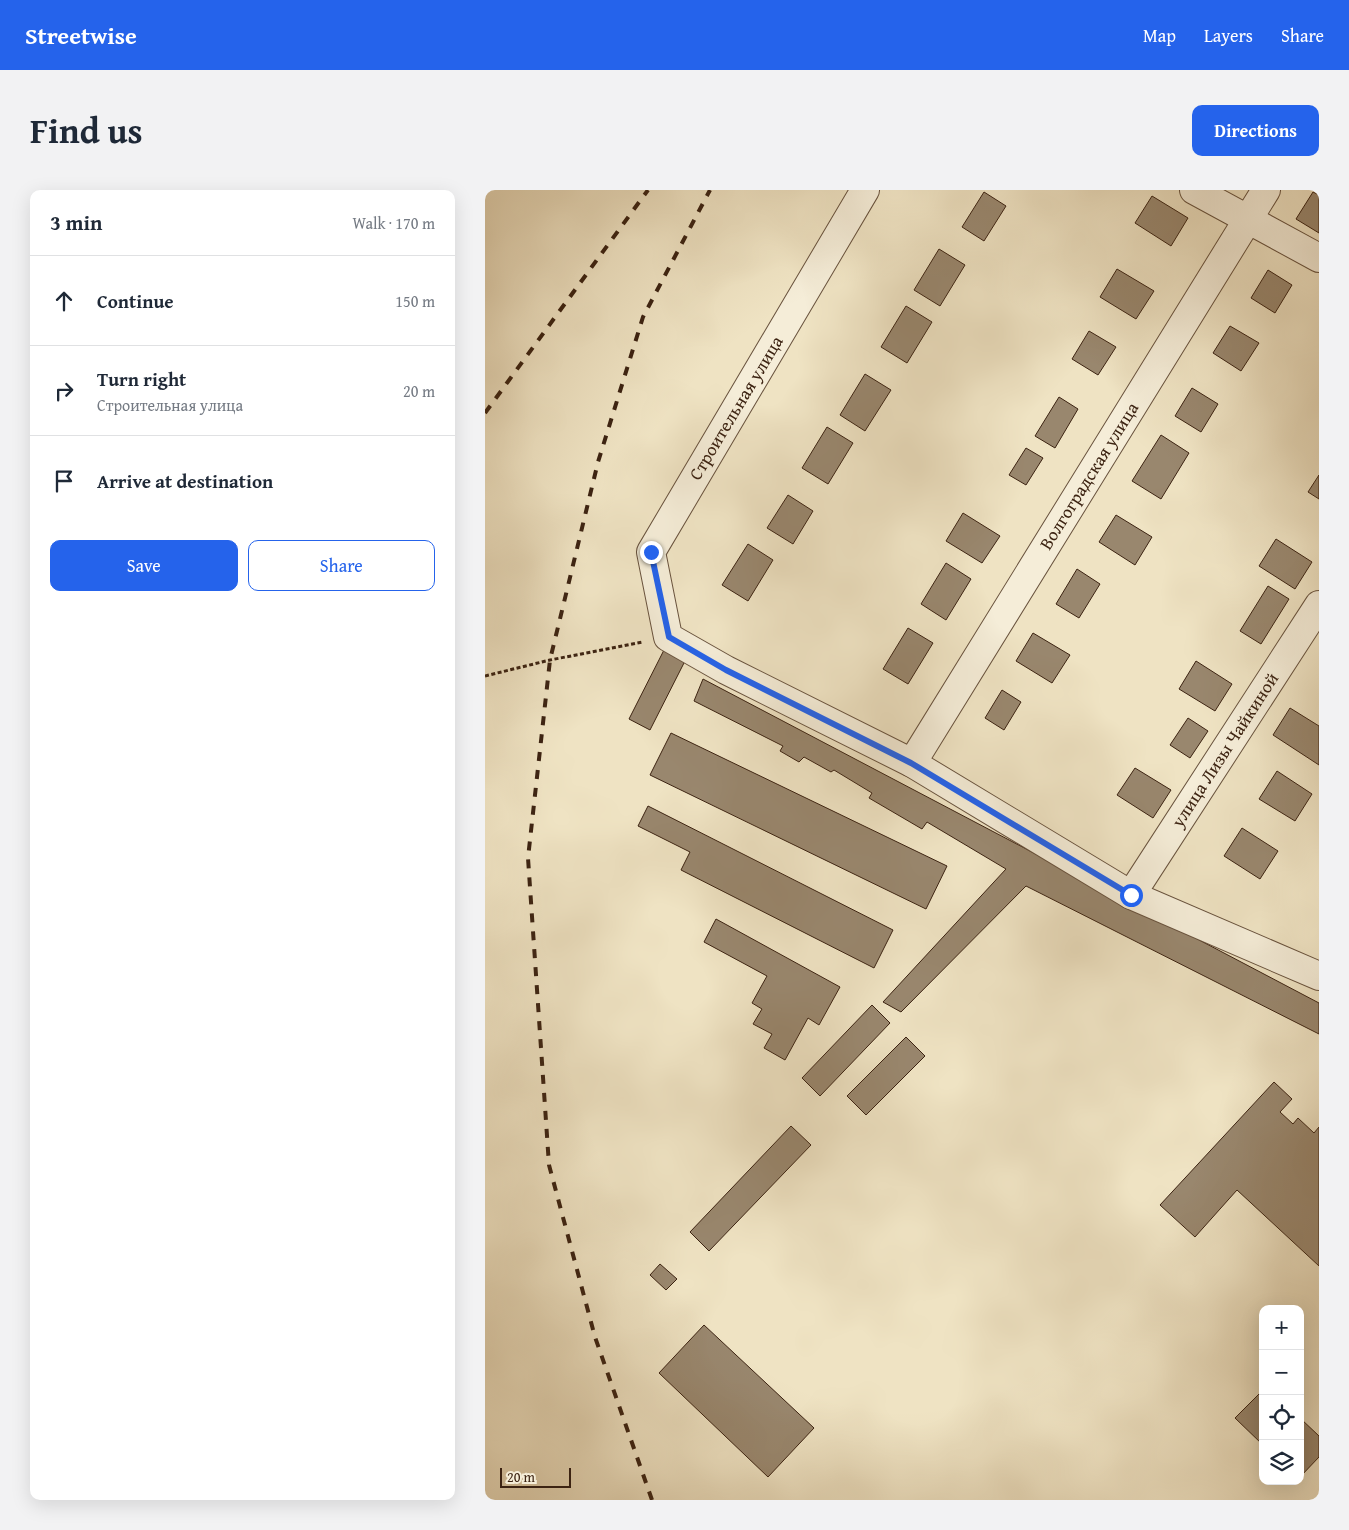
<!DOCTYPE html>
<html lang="en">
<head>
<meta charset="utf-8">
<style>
  :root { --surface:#fff; --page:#f2f2f3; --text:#1f2937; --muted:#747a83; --line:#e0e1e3; --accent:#2563eb }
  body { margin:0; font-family:"Gentium Book Plus",serif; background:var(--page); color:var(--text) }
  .controls { position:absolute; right:15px; bottom:15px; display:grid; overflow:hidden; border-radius:10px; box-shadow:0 5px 20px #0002 }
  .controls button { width:45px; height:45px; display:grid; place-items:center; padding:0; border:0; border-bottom:1px solid var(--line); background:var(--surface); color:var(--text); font:25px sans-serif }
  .scale { position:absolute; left:15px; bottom:12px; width:71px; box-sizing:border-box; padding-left:5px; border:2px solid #3c2312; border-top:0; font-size:14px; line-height:18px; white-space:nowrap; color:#3c2312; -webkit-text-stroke:4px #f5edd8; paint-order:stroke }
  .stop { position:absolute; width:15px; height:15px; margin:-11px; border:4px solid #2563eb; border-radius:50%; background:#fff }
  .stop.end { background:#2563eb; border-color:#fff; box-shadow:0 1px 5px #0008 }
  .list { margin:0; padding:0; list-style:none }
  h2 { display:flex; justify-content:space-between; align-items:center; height:65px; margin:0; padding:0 20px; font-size:21px }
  h2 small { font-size:16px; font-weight:400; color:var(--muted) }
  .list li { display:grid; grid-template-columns:32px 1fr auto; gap:15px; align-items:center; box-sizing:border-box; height:90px; padding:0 20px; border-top:1px solid var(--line) }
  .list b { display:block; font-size:19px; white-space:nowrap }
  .list p { margin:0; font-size:16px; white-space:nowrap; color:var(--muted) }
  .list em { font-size:16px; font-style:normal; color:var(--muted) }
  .actions { display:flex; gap:10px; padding:15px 20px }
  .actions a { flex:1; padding:11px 0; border:1px solid var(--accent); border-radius:10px; text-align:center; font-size:18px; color:var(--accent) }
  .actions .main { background:var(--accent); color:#fff }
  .icon { flex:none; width:28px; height:28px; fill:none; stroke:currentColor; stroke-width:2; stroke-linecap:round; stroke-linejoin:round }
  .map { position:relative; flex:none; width:834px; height:1310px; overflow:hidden; border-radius:10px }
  header { display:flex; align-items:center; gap:30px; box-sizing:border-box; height:70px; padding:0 25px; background:var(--accent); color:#fff }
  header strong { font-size:24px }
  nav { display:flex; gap:28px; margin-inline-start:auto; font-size:18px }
  .intro { display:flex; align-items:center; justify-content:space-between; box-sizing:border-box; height:120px; padding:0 30px }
  h1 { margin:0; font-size:35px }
  .button { padding:12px 22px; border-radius:10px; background:var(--accent); color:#fff; font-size:18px; font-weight:700 }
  main { display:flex; gap:30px; padding:0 30px }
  aside { flex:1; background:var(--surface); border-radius:10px; box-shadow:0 5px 20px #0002 }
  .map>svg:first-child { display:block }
  .building { fill:#99876e; stroke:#3c2312 }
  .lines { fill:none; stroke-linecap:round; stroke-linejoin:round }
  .minor-casing { stroke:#69533e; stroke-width:30 }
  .path { stroke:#3c2312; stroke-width:3; stroke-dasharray:4 2.5; stroke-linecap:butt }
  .minor { stroke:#f5edd8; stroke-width:28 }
  .rail { stroke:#3c2312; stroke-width:4; stroke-dasharray:9 9; stroke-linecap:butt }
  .route { stroke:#2563eb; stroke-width:6 }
  .labels { text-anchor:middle; stroke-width:4.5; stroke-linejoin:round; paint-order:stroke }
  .street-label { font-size:18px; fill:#3c2312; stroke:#f5edd8 }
</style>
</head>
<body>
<header>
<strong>Streetwise</strong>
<nav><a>Map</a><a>Layers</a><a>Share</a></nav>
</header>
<div class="intro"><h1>Find us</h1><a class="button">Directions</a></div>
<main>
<aside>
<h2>3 min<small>Walk · 170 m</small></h2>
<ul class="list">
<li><svg class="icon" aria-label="ahead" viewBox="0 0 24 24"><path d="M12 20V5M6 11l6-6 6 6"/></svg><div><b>Continue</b></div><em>150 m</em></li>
<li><svg class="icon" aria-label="right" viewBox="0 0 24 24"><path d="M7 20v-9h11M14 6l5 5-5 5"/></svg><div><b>Turn right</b><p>Строительная улица</p></div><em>20 m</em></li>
<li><svg class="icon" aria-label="arrive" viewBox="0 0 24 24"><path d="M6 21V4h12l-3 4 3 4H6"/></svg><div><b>Arrive at destination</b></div></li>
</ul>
<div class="actions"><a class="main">Save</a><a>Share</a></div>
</aside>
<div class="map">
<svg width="834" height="1310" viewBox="0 0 834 1310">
  <rect width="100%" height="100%" fill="#efe3c3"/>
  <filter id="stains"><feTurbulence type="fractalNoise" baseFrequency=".004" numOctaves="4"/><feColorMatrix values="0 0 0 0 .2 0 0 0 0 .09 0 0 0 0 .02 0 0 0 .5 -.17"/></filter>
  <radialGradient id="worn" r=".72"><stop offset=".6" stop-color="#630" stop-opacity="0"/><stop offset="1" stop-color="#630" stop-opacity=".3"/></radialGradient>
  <g class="building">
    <path d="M 499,2 L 521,16 L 499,51 L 477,37 Z"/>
    <path d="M 828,2 L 834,5 L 834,43 L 811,29 Z"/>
    <path d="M 667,6 L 703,28 L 686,56 L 650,33 Z"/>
    <path d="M 454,59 L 480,75 L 455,116 L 429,100 Z"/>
    <path d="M 632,79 L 669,101 L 651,129 L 615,107 Z"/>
    <path d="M 783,80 L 807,95 L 790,123 L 766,108 Z"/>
    <path d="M 421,116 L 447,132 L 422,173 L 396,157 Z"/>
    <path d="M 745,136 L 774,153 L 756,181 L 728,163 Z"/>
    <path d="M 604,141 L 631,157 L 613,185 L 587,169 Z"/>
    <path d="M 380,184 L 406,200 L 380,241 L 355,225 Z"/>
    <path d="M 707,198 L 733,214 L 716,242 L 690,226 Z"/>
    <path d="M 574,207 L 593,219 L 570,258 L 550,246 Z"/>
    <path d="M 342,237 L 368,253 L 343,294 L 317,278 Z"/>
    <path d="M 676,245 L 704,263 L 676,309 L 647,291 Z"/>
    <path d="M 541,258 L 558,268 L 541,295 L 524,285 Z"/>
    <path d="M 834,285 L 834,309 L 823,302 Z"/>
    <path d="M 303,305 L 328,321 L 308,354 L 282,338 Z"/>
    <path d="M 478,323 L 515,346 L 497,373 L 461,351 Z"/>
    <path d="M 631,325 L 667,347 L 650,375 L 614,352 Z"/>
    <path d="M 791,349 L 827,372 L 810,399 L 774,376 Z"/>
    <path d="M 263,354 L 288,370 L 263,411 L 237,395 Z"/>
    <path d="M 461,373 L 486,389 L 461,430 L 436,414 Z"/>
    <path d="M 592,379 L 615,394 L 594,428 L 571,414 Z"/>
    <path d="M 783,396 L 804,409 L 776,454 L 755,441 Z"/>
    <path d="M 423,438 L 448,453 L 423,494 L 398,479 Z"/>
    <path d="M 548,443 L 585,465 L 567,493 L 531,471 Z"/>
    <path d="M 180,458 L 201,469 L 165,540 L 144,529 Z"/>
    <path d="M 711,471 L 747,494 L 730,521 L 694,499 Z"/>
    <path d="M 218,489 L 834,813 L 834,844 L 541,696 L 416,822 L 398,812 L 521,679 L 442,632 L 437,639 L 384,608 L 387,603 L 349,580 L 346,582 L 319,567 L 314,572 L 295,561 L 298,556 L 209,511 Z"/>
    <path d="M 517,500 L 536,512 L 519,540 L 500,528 Z"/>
    <path d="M 805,518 L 834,536 L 834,575 L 788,545 Z"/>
    <path d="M 703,528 L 723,541 L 705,568 L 685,555 Z"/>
    <path d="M 186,543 L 462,676 L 441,719 L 165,585 Z"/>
    <path d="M 650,578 L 686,600 L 668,628 L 632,605 Z"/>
    <path d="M 792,581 L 827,604 L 810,631 L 774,609 Z"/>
    <path d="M 163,616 L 408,740 L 389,778 L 196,680 L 205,662 L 153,636 Z"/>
    <path d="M 757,638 L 793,661 L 775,689 L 739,666 Z"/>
    <path d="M 231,729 L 355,797 L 334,835 L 323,828 L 300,870 L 279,858 L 287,844 L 268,834 L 277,819 L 267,813 L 282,786 L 219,752 Z"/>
    <path d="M 387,815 L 405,833 L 335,906 L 317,888 Z"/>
    <path d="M 421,847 L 440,866 L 381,925 L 362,906 Z"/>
    <path d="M 789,892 L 807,909 L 795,922 L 808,934 L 813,928 L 829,943 L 834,937 L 834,1076 L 752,1000 L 710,1047 L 675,1015 Z"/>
    <path d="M 306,936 L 326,955 L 224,1061 L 205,1042 Z"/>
    <path d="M 175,1074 L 192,1089 L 181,1100 L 165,1085 Z"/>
    <path d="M 219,1135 L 329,1238 L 283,1287 L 174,1183 Z"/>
    <path d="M 778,1200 L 778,1255 L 750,1228 Z"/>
    <path d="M 815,1228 L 834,1246 L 834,1267 L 815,1287 Z"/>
  </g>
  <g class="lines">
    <g class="minor-casing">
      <g id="minor">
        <path d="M 380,0 L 166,362 L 183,447 L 241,480 L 427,573 L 646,705 L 834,786"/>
        <path d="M 709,0 L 834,68"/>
        <path d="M 427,573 L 781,0"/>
        <path d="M 646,705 L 834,415"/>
      </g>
    </g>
    <path class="path" d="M 0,486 L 65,470 L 158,452"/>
    <use href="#minor" class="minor"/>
    <g class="rail">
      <path d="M 0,223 L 163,0"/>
      <path d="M 167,1310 L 110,1147 L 64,975 L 43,668 L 65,470 L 113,272 L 158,127 L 225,0"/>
    </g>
  </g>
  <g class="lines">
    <path class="route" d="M 166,362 L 184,447 L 241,480 L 426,573 L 646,705"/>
  </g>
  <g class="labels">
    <g class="street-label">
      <text transform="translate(251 218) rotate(-59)" y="6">Строительная улица</text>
      <text transform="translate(604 286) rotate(-58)" y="6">Волгоградская улица</text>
      <text transform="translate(740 560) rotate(-57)" y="6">улица Лизы Чайкиной</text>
    </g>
  </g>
  <rect width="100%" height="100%" filter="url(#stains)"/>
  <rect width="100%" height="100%" fill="url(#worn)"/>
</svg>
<div class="controls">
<button>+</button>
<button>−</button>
<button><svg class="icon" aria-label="locate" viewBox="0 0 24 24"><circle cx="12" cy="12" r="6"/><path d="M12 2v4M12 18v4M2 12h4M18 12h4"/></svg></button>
<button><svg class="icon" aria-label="layers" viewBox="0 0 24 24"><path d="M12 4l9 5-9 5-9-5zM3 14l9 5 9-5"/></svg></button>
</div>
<div class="scale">20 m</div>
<div class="stop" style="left:646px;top:705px"></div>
<div class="stop end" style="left:166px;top:362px"></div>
</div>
</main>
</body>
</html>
